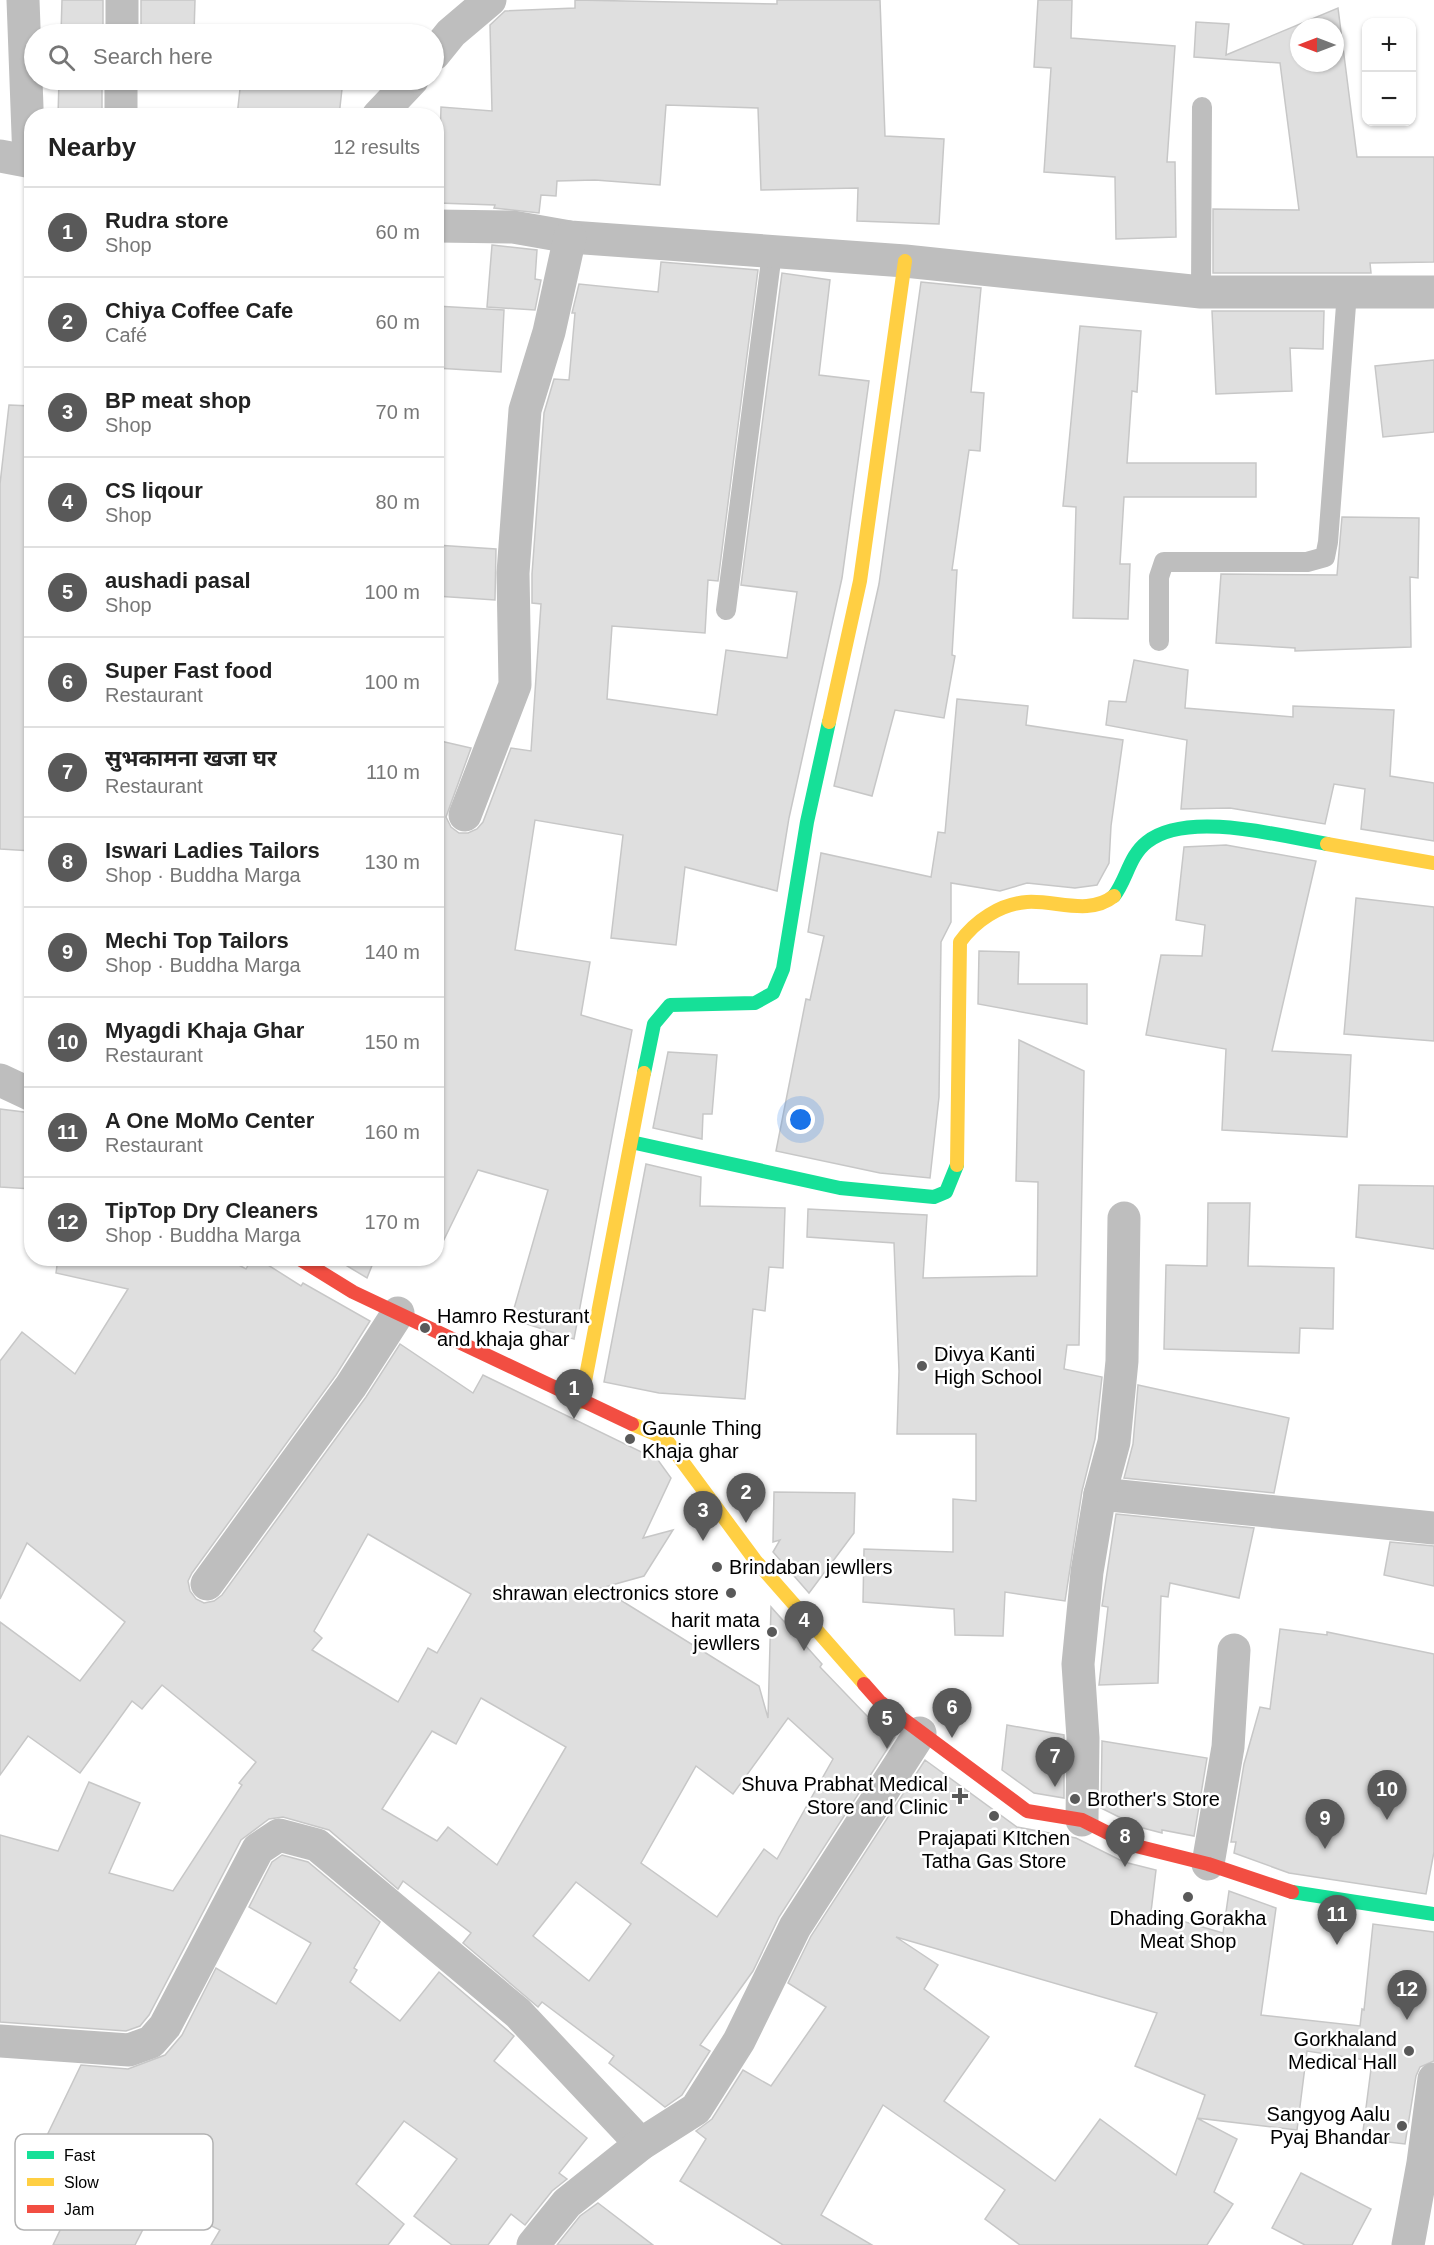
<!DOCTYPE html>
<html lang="en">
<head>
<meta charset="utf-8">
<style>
  :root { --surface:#fff; --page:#f2f2f2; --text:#222; --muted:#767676; --line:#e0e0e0; --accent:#595959 }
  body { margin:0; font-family:Arial,"Noto Sans Devanagari",sans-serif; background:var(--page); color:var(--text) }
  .controls { position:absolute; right:18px; top:18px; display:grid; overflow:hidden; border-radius:12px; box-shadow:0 2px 4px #0004 }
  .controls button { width:54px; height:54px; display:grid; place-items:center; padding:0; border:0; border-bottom:2px solid var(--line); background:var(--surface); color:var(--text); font:30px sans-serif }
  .compass { position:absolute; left:1290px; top:18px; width:54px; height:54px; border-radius:50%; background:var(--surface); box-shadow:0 2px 4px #0004; rotate:270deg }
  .you { position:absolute; left:801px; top:1120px; width:21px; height:21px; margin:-15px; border:4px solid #fff; border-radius:50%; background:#1a73e8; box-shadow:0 0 0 9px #1a73e833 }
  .badge { display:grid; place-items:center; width:39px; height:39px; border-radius:50%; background:var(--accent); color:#fff; font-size:20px; font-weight:700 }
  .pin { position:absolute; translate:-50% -50px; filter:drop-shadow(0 2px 3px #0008) }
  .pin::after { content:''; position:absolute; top:32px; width:21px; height:18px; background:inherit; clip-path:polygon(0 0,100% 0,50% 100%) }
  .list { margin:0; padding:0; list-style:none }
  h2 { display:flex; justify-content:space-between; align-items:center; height:78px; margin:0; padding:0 24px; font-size:26px }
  h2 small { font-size:20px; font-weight:400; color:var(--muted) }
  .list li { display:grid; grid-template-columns:39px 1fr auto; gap:18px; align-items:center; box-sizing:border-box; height:90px; padding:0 24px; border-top:2px solid var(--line) }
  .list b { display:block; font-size:22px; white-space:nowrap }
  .list p { margin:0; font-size:20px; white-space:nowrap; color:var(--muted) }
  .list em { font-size:20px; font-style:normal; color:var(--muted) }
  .icon { flex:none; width:33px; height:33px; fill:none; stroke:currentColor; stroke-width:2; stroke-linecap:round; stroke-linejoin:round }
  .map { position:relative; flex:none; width:1434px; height:2245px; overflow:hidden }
  .search { position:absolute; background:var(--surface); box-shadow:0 2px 4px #0004; left:24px; top:24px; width:420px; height:66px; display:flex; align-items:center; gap:15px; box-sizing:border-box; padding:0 21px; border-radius:33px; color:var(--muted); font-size:22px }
  .panel { position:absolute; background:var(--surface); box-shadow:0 2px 4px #0004; left:24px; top:108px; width:420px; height:1158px; border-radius:24px }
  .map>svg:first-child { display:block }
  .building { fill:#dfdfdf; stroke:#c7c7c7; stroke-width:1.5; fill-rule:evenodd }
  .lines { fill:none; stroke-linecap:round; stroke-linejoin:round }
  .lane { stroke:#bebebe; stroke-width:20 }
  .street { stroke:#bebebe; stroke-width:33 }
  .fast { stroke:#16e098; stroke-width:14 }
  .slow { stroke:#ffcf43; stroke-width:14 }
  .jam { stroke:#f24e42; stroke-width:14 }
  .poi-dot { fill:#595959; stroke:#fff; stroke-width:2 }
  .labels { text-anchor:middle; stroke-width:5; stroke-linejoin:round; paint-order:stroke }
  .poi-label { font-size:20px; fill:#000; stroke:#fff; text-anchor:start }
  .key { fill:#fff; stroke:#b2b2b2; stroke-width:1.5 }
  .key-label { font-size:16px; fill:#000 }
</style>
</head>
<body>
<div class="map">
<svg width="1434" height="2245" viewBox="0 0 1434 2245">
  <rect width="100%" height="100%" fill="#fff"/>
  <g class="building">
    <path d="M 62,0 L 103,0 L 103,34 L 61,34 Z"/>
    <path d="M 141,0 L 195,0 L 194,34 L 141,34 Z"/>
    <path d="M 575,0 L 777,4 L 777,0 L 880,0 L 885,136 L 944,139 L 939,224 L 857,221 L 858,188 L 761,190 L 758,108 L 666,105 L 660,185 L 595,180 L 557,181 L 556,196 L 541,195 L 539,213 L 494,208 L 495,205 L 438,203 L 441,107 L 492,111 L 490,25 L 505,11 L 575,8 Z"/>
    <path d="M 1038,0 L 1072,0 L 1071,38 L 1175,46 L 1167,162 L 1175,162 L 1176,237 L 1116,239 L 1115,177 L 1044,172 L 1051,68 L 1034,67 Z"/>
    <path d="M 1338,8 L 1357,157 L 1434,157 L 1434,262 L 1370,263 L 1371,273 L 1213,273 L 1213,209 L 1299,210 L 1280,63 L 1194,57 L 1196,22 L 1229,24 L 1226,55 ZM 1299,27 L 1335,27 L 1335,63 L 1299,63 Z"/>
    <path d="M 59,80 L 102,80 L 102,116 L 58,116 Z"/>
    <path d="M 241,80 L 343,80 L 339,116 L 237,116 Z"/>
    <path d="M 492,245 L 537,250 L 535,279 L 541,280 L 535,310 L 487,307 Z"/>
    <path d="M 661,262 L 758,270 L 718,581 L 708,580 L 705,633 L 612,626 L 607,699 L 717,715 L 726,650 L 787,658 L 797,592 L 741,585 L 782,273 L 830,280 L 819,375 L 869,381 L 842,578 L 789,818 L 777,891 L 685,867 L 676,945 L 611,938 L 623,835 L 535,820 L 515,950 L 590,962 L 581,1015 L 632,1030 L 574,1339 L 511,1319 L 548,1190 L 478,1170 L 436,1256 L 436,740 L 471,748 L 446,817 L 451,827 L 459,833 L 468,833 L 477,829 L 483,822 L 511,748 L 531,751 L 541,604 L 532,603 L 532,574 L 544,413 L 554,379 L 569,380 L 575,313 L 572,313 L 579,284 L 658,292 Z"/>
    <path d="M 921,282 L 981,288 L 971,392 L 984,393 L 980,451 L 969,450 L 952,570 L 957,570 L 952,655 L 955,656 L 944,718 L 895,710 L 872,796 L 834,786 L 879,584 Z"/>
    <path d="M 436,306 L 504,310 L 501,372 L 436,368 Z"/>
    <path d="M 1212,311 L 1324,311 L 1323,349 L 1290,348 L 1292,391 L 1216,394 Z"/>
    <path d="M 1080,326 L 1141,331 L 1137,392 L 1132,391 L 1127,463 L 1256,463 L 1256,497 L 1124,497 L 1120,564 L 1130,564 L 1128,619 L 1073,618 L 1076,507 L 1063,506 Z"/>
    <path d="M 1434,360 L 1434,432 L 1383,437 L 1375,366 Z"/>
    <path d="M 9,405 L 32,406 L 32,851 L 0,849 L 0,484 Z"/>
    <path d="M 1342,517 L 1419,518 L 1418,578 L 1410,577 L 1411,647 L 1295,651 L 1295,648 L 1216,643 L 1221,574 L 1337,575 Z"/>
    <path d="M 436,545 L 496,549 L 495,600 L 436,596 Z"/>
    <path d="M 1134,660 L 1188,670 L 1185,708 L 1293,717 L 1293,706 L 1394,710 L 1390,776 L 1434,783 L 1434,841 L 1361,829 L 1365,789 L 1334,784 L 1325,824 L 1230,808 L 1181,809 L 1187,740 L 1106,725 L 1109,701 L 1126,702 Z"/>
    <path d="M 957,699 L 1028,706 L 1026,725 L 1123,740 L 1111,826 L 1109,863 L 1097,885 L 1075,888 L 1027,883 L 1000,891 L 951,883 L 951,922 L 941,942 L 939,1097 L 930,1178 L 880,1173 L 776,1151 L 806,999 L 810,1000 L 824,936 L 808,932 L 821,853 L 931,877 L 938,832 L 945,833 Z"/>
    <path d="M 1226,845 L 1316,861 L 1272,1051 L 1351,1055 L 1347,1137 L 1222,1130 L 1226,1049 L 1146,1035 L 1161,955 L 1202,956 L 1205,925 L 1176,920 L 1184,847 Z"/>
    <path d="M 1356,898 L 1434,907 L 1434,1041 L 1344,1034 Z"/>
    <path d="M 979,951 L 1019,952 L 1018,984 L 1087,984 L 1087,1024 L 978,1004 Z"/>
    <path d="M 1019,1040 L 1084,1071 L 1079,1345 L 1067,1345 L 1064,1369 L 1102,1377 L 1095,1439 L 1082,1491 L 1065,1601 L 1005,1592 L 1003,1636 L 955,1635 L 954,1609 L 863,1602 L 864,1549 L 953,1552 L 953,1499 L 976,1501 L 976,1434 L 897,1434 L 899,1371 L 894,1243 L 807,1237 L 808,1209 L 927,1215 L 923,1278 L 1037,1276 L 1038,1182 L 1016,1181 Z"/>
    <path d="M 668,1052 L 717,1055 L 712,1114 L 703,1114 L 702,1139 L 653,1128 Z"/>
    <path d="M 0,1109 L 32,1113 L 32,1189 L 0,1187 Z"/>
    <path d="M 646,1164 L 701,1177 L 700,1206 L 785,1208 L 783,1268 L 769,1267 L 765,1311 L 753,1309 L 745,1399 L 659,1393 L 604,1382 Z"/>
    <path d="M 1359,1185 L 1434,1186 L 1434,1249 L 1356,1237 Z"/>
    <path d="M 1208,1203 L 1250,1203 L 1248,1266 L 1334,1268 L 1333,1329 L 1300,1328 L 1299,1353 L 1164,1349 L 1166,1265 L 1207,1266 Z"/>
    <path d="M 58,1258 L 226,1258 L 246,1269 L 252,1258 L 257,1258 L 301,1286 L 303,1283 L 370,1321 L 336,1375 L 192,1573 L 188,1581 L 190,1591 L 196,1599 L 204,1603 L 214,1601 L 222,1595 L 366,1397 L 400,1344 L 473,1393 L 483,1375 L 658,1460 L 671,1478 L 643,1538 L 673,1530 L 644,1576 L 601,1588 L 759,1686 L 768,1718 L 771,1607 L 822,1664 L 820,1667 L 867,1716 L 895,1737 L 779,1917 L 753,1971 L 700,2045 L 710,2051 L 682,2095 L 665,2107 L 609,2063 L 614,2056 L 542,2002 L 538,2007 L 463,1943 L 471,1933 L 403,1881 L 398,1889 L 329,1830 L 283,1817 L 269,1819 L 241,1840 L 149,2015 L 140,2026 L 126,2031 L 0,2022 L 0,1835 L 58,1851 L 89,1782 L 140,1803 L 109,1873 L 173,1891 L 242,1785 L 239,1783 L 256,1762 L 162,1685 L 142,1709 L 132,1701 L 80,1773 L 28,1736 L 0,1775 L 0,1622 L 80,1681 L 125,1622 L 27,1543 L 0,1599 L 0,1361 L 22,1332 L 75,1374 L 128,1289 L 56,1273 ZM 368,1534 L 471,1594 L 437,1653 L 428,1648 L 398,1702 L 312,1650 L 322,1638 L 314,1631 ZM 481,1698 L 566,1747 L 497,1865 L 448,1827 L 437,1841 L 382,1809 L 432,1731 L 456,1744 ZM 788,1718 L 833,1759 L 777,1859 L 764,1849 L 717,1917 L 641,1863 L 696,1766 L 733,1794 ZM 576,1882 L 631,1924 L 589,1981 L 533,1936 Z"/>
    <path d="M 334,1258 L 375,1258 L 367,1278 Z"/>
    <path d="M 1138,1385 L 1289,1418 L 1274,1493 L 1124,1478 L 1133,1444 Z"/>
    <path d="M 774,1492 L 855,1493 L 854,1533 L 809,1593 L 773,1552 L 780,1540 L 773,1542 Z"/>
    <path d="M 1116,1514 L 1254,1528 L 1239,1598 L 1170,1583 L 1168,1597 L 1161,1596 L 1158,1683 L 1099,1685 L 1108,1607 L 1102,1606 Z"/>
    <path d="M 1390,1542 L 1434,1546 L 1434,1586 L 1384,1575 Z"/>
    <path d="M 1280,1629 L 1327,1635 L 1327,1632 L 1434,1654 L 1434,1852 L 1426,1894 L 1289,1873 L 1234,1853 L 1236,1842 L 1231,1842 L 1244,1764 L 1260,1707 L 1270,1709 Z"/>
    <path d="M 1007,1725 L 1064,1735 L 1064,1798 L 1034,1793 L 1002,1770 Z"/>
    <path d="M 1102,1741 L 1207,1758 L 1194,1836 L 1162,1830 L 1162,1833 L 1139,1827 L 1101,1808 Z"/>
    <path d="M 925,1760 L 1017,1827 L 1076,1838 L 1124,1862 L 1156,1870 L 1151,1912 L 1223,1933 L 1229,1891 L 1276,1908 L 1261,2015 L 1360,2026 L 1362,2009 L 1364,2010 L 1373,1924 L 1434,1932 L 1434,2061 L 1420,2067 L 1416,2076 L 1405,2144 L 1362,2139 L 1372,2061 L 1307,2051 L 1297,2130 L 1197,2118 L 1205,2095 L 1135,2066 L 1157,2013 L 896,1937 L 938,1965 L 924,1989 L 989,2037 L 944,2101 L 1055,2181 L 1100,2119 L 1176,2175 L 1197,2118 L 1237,2139 L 1214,2192 L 1233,2204 L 1207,2245 L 1020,2245 L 985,2219 L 1005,2190 L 883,2105 L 821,2215 L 872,2245 L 783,2245 L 680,2181 L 706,2139 L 696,2131 L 712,2119 L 743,2070 L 771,2086 L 826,2007 L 788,1983 L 811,1936 Z"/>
    <path d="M 282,1855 L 308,1862 L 380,1922 L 354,1968 L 357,1970 L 350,1982 L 400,2021 L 439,1972 L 514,2036 L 494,2061 L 587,2138 L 559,2173 L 567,2179 L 552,2191 L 525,2225 L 511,2214 L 488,2245 L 452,2245 L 414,2216 L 457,2159 L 404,2121 L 356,2184 L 404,2224 L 388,2245 L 211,2245 L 220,2230 L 158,2200 L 135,2245 L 53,2245 L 87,2174 L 40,2150 L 81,2065 L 128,2069 L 165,2055 L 182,2035 L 216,1968 L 276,2004 L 311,1943 L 249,1907 L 272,1862 Z"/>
    <path d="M 1301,2173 L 1371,2209 L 1352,2245 L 1305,2245 L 1272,2228 Z"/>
    <path d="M 598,2203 L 653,2245 L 557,2245 L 580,2216 Z"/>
  </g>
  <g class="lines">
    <g class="lane">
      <path d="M 1201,292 L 1202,107"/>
      <path d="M 726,610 L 772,253"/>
      <path d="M 1159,641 L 1159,577 L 1164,562 L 1307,562 L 1325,557 L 1328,542 L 1347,292"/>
    </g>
    <g class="street">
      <path d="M 23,0 L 29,161"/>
      <path d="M 122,34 L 122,0"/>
      <path d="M 434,54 L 451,33 L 490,0"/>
      <path d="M 121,116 L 121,80"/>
      <path d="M 378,116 L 412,80"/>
      <path d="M 0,156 L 32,162"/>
      <path d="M 436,226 L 513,227 L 570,237 L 905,261 L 1201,292 L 1434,292"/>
      <path d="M 465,815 L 515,685 L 513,573 L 525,410 L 549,332 L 570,237"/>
      <path d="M 0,1080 L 32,1095"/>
      <path d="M 1100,1494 L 1434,1528"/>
      <path d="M 207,1584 L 351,1386 L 398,1313"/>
      <path d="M 1082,1820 L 1083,1738 L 1078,1664 L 1087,1572 L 1100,1494 L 1114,1442 L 1122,1361 L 1124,1218"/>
      <path d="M 1208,1864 L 1228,1747 L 1234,1650"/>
      <path d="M 0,2041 L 129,2050 L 151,2042 L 165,2026 L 258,1849 L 279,1835 L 317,1845 L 518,2013 L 641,2144"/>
      <path d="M 533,2245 L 567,2203 L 641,2144 L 696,2109 L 739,2041 L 795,1927 L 920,1733"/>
      <path d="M 1408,2245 L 1423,2163 L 1434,2079"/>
    </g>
    <g class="fast">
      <path d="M 1114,896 C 1127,879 1129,856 1147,842 C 1187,810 1281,836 1327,844"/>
      <path d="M 644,1073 L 654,1024 L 670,1005 L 755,1003 L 773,993 L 783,969 L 807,822 L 829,722"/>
      <path d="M 631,1142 L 840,1188 L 934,1197 L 946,1192 L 957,1165"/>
      <path d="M 1292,1892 L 1434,1914"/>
    </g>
    <g class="slow">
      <path d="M 829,722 L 860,581 L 905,261"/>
      <path d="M 1327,844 L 1434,863"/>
      <path d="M 957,1165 L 960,942 C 975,921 1000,904 1027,902 C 1056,900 1089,916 1114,896"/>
      <path d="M 581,1402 L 644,1073"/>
      <path d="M 632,1424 L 665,1438 L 755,1560 L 864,1684"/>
    </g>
    <g class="jam">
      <path d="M 298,1258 L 353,1292 L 632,1424"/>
      <path d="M 864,1684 L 879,1701 L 1027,1811 L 1082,1820 L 1132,1845 L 1208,1864 L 1292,1892"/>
    </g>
  </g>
  <g class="poi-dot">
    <circle cx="425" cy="1328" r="6"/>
    <circle cx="922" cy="1366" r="6"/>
    <circle cx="630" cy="1439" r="6"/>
    <circle cx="717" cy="1567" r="6"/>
    <circle cx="731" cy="1593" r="6"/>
    <circle cx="772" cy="1632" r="6"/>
    <path d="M957 1787h6v6h6v6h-6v6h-6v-6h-6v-6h6z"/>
    <circle cx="1075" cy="1799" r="6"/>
    <circle cx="994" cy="1816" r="6"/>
    <circle cx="1188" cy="1897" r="6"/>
    <circle cx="1409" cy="2051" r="6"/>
    <circle cx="1402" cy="2126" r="6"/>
  </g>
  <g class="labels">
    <g class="poi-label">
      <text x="437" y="1323">Hamro Resturant<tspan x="437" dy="23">and khaja ghar</tspan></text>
      <text x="934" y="1361">Divya Kanti<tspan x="934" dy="23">High School</tspan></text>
      <text x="642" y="1435">Gaunle Thing<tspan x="642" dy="23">Khaja ghar</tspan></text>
      <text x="729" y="1574">Brindaban jewllers</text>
      <text x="719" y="1600" text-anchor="end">shrawan electronics store</text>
      <text x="760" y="1627" text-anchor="end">harit mata<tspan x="760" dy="23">jewllers</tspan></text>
      <text x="948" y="1791" text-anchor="end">Shuva Prabhat Medical<tspan x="948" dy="23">Store and Clinic</tspan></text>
      <text x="1087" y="1806">Brother's Store</text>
      <text x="994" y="1845" text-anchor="middle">Prajapati KItchen<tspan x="994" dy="23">Tatha Gas Store</tspan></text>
      <text x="1188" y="1925" text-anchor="middle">Dhading Gorakha<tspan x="1188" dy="23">Meat Shop</tspan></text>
      <text x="1397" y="2046" text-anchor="end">Gorkhaland<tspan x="1397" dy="23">Medical Hall</tspan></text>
      <text x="1390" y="2121" text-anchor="end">Sangyog Aalu<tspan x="1390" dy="23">Pyaj Bhandar</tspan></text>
    </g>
  </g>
  <rect x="15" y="2134" width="198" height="96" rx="9" class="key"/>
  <rect x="27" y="2151" width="27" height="8" fill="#16e098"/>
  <rect x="27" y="2178" width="27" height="8" fill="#ffcf43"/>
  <rect x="27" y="2205" width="27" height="8" fill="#f24e42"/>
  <g class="key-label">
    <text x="64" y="2161">Fast</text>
    <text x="64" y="2188">Slow</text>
    <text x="64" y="2215">Jam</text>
  </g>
</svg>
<div class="controls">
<button>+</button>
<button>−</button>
</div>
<svg class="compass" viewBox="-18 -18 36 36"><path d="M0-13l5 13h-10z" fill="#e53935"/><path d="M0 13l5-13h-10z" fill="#767676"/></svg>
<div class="you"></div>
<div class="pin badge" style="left:574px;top:1419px">1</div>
<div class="pin badge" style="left:746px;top:1523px">2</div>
<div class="pin badge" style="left:703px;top:1541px">3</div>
<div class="pin badge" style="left:804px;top:1651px">4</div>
<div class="pin badge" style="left:887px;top:1749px">5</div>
<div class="pin badge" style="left:952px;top:1738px">6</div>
<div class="pin badge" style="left:1055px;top:1787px">7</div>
<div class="pin badge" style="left:1125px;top:1867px">8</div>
<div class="pin badge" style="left:1325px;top:1849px">9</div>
<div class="pin badge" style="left:1387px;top:1820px">10</div>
<div class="pin badge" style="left:1337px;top:1945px">11</div>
<div class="pin badge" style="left:1407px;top:2020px">12</div>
<div class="search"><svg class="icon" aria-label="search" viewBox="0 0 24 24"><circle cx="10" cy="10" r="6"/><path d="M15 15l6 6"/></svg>Search here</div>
<section class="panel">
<h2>Nearby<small>12 results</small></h2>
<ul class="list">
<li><span class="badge">1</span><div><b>Rudra store</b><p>Shop</p></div><em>60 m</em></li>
<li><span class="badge">2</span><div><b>Chiya Coffee Cafe</b><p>Café</p></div><em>60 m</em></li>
<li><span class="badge">3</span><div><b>BP meat shop</b><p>Shop</p></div><em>70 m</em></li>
<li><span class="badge">4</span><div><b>CS liqour</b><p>Shop</p></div><em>80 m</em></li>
<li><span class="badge">5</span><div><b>aushadi pasal</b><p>Shop</p></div><em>100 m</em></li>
<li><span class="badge">6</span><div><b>Super Fast food</b><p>Restaurant</p></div><em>100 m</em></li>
<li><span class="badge">7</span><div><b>सुभकामना खजा घर</b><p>Restaurant</p></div><em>110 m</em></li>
<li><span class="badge">8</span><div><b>Iswari Ladies Tailors</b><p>Shop · Buddha Marga</p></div><em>130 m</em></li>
<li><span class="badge">9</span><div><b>Mechi Top Tailors</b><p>Shop · Buddha Marga</p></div><em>140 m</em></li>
<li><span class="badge">10</span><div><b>Myagdi Khaja Ghar</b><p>Restaurant</p></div><em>150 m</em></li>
<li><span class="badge">11</span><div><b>A One MoMo Center</b><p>Restaurant</p></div><em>160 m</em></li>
<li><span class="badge">12</span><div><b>TipTop Dry Cleaners</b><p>Shop · Buddha Marga</p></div><em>170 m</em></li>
</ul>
</section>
</div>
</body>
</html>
